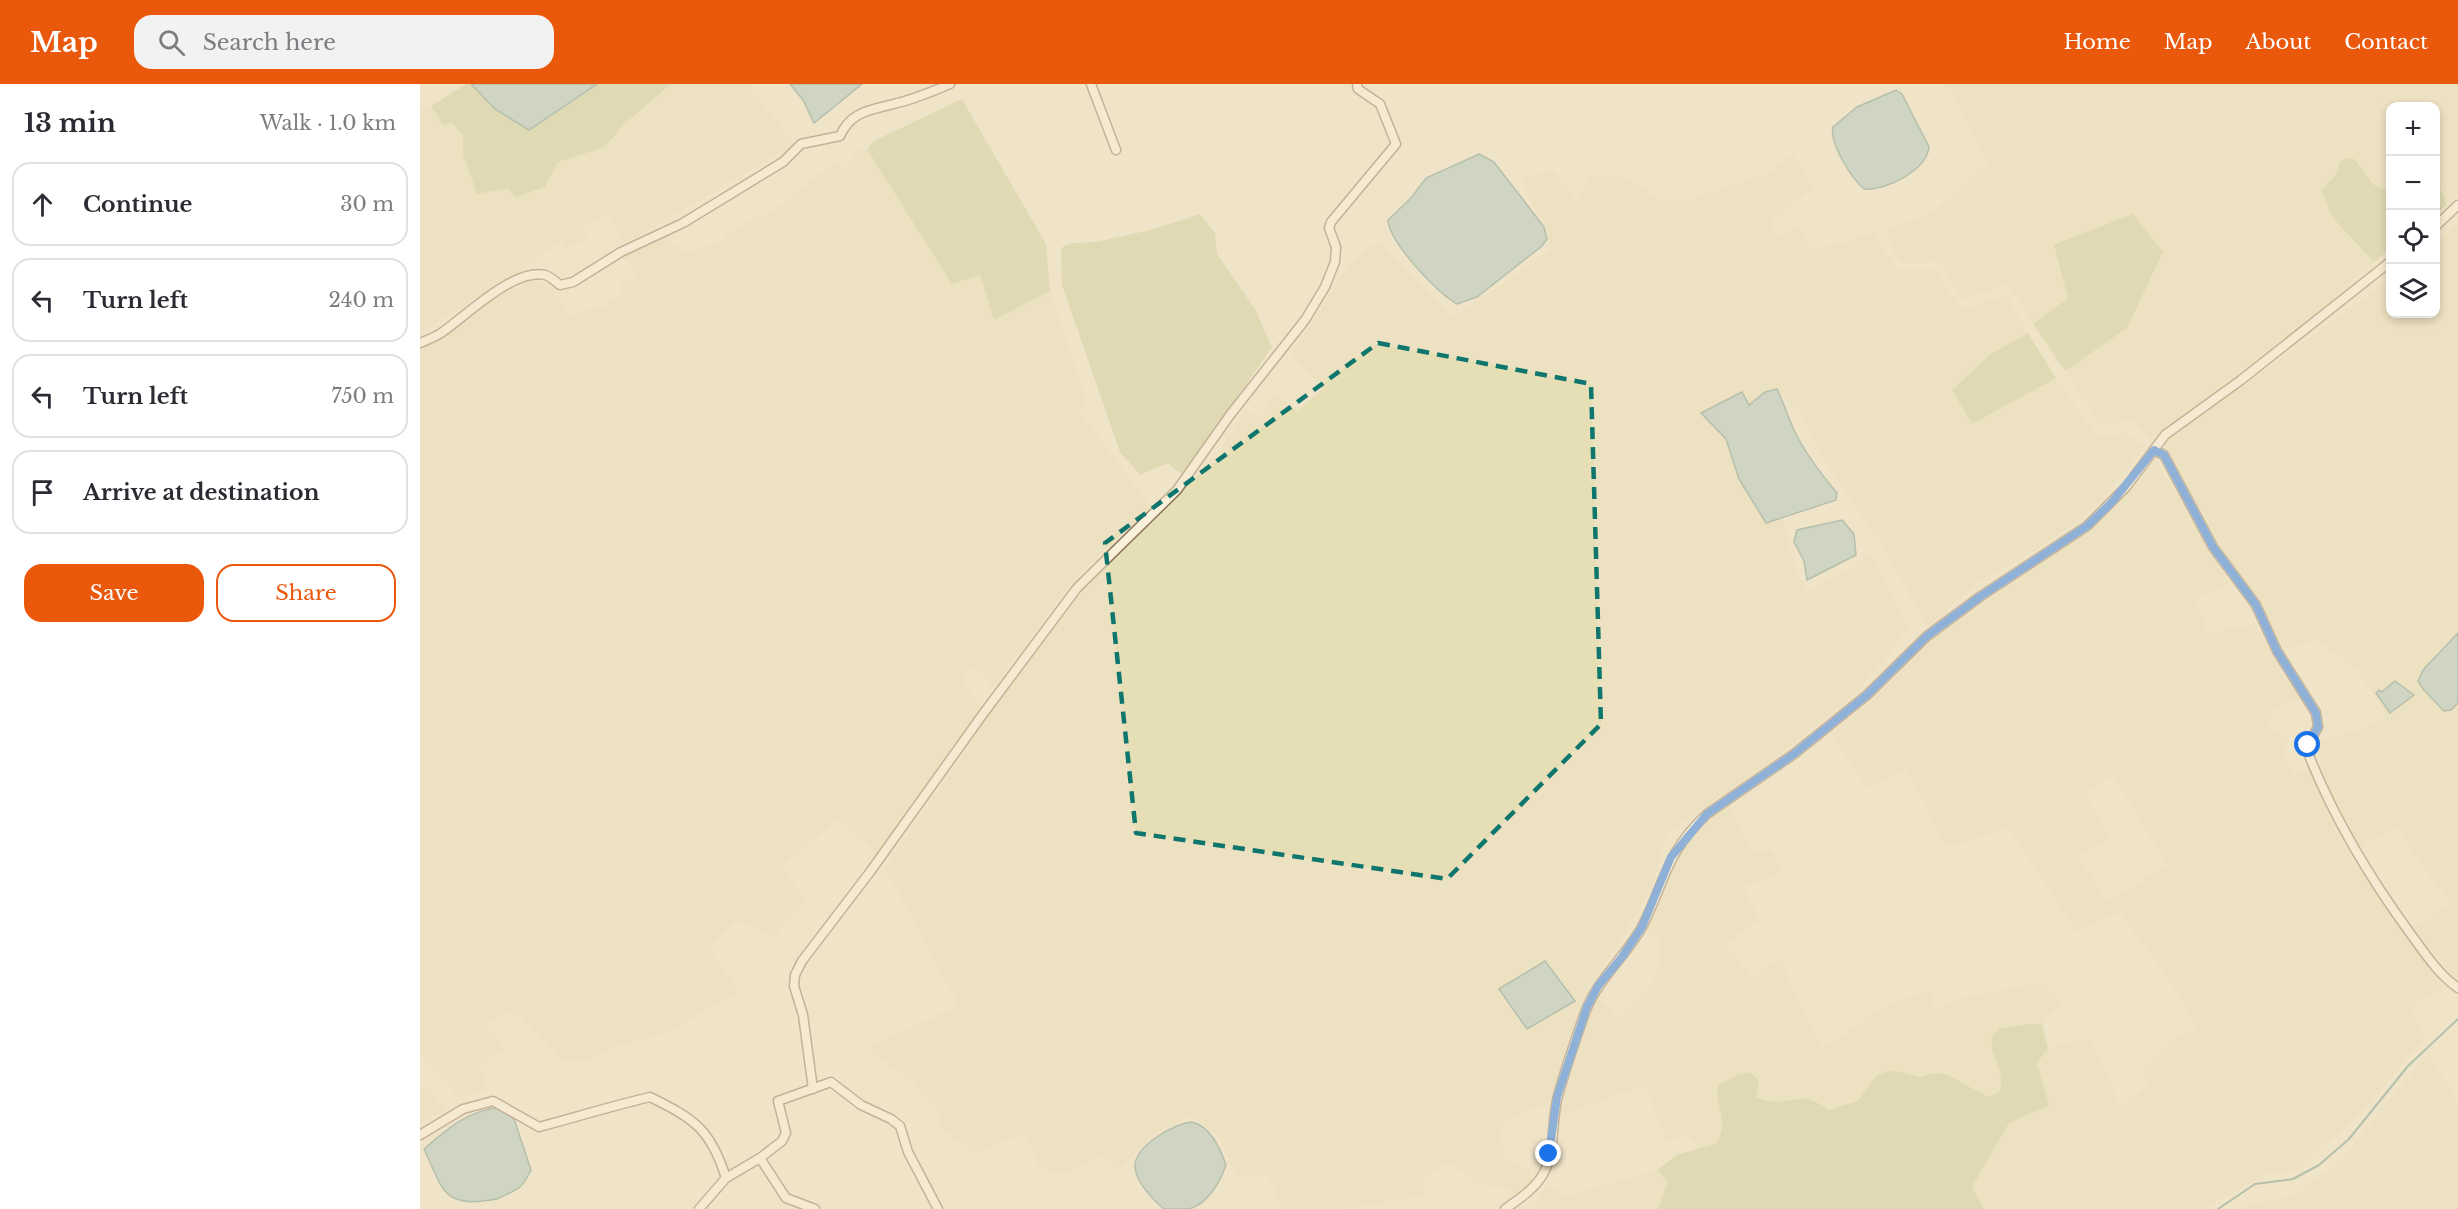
<!DOCTYPE html>
<html lang="en">
<head>
<meta charset="utf-8">
<style>
  :root { --surface:#fff; --page:#f2f2f3; --text:#2b2b33; --muted:#7c7c81; --line:#e1e1e2; --accent:#ea580c }
  body { margin:0; font-family:"Libre Baskerville",serif; background:var(--page); color:var(--text) }
  .controls { position:absolute; right:18px; top:18px; display:grid; overflow:hidden; border-radius:12px; box-shadow:0 3px 9px #0003 }
  .controls button { width:54px; height:54px; display:grid; place-items:center; padding:0; border:0; border-bottom:2px solid var(--line); background:var(--surface); color:var(--text); font:30px sans-serif }
  .stop { position:absolute; width:18px; height:18px; margin:-14px; border:4px solid #1a73e8; border-radius:50%; background:#fff }
  .stop.end { background:#1a73e8; border-color:#fff; box-shadow:0 2px 6px #0008 }
  .list { margin:0; padding:0; list-style:none }
  h2 { display:flex; justify-content:space-between; align-items:center; height:78px; margin:0; padding:0 24px; font-size:26px }
  h2 small { font-size:20px; font-weight:400; color:var(--muted) }
  .list li { display:grid; grid-template-columns:39px 1fr auto; gap:18px; align-items:center; box-sizing:border-box; height:84px; margin:0 12px 12px; padding:0 12px; border:2px solid var(--line); border-radius:18px }
  .list b { display:block; font-size:22px; white-space:nowrap }
  .list em { font-size:20px; font-style:normal; color:var(--muted) }
  .actions { display:flex; gap:12px; padding:18px 24px }
  .actions a { flex:1; padding:14px 0; border:2px solid var(--accent); border-radius:18px; text-align:center; font-size:21px; color:var(--accent) }
  .actions .main { background:var(--accent); color:#fff }
  .icon { flex:none; width:33px; height:33px; fill:none; stroke:currentColor; stroke-width:2; stroke-linecap:round; stroke-linejoin:round }
  .map { position:relative; flex:none; width:2038px; height:1125px; overflow:hidden }
  header { display:flex; align-items:center; gap:36px; box-sizing:border-box; height:84px; padding:0 30px; background:var(--accent); color:#fff }
  header strong { font-size:28px }
  nav { display:flex; gap:33px; margin-inline-start:auto; font-size:21px }
  .search { width:420px; height:54px; background:var(--page); display:flex; align-items:center; gap:15px; box-sizing:border-box; padding:0 21px; border-radius:18px; color:var(--muted); font-size:22px }
  main { display:flex }
  aside { flex:1; background:var(--surface) }
  .map>svg:first-child { display:block }
  .farmland { fill:#e6deb5; fill-rule:evenodd }
  .green { fill:#c9cf9b }
  .water { fill:#a9c4bc; stroke:#6f938a; stroke-width:1.5 }
  .lines { fill:none; stroke-linecap:round; stroke-linejoin:round }
  .stream { stroke:#6f938a; stroke-width:2 }
  .street-casing { stroke:#8d765c; stroke-width:11 }
  .street { stroke:#faf1dc; stroke-width:8 }
  .route { stroke:#1a73e8; stroke-width:8 }
  .marked { fill:none; stroke:#0f766e; stroke-width:4.5; stroke-dasharray:12 8; stroke-linejoin:round }
</style>
</head>
<body>
<header>
<strong>Map</strong>
<div class="search"><svg class="icon" aria-label="search" viewBox="0 0 24 24"><circle cx="10" cy="10" r="6"/><path d="M15 15l6 6"/></svg>Search here</div>
<nav><a>Home</a><a>Map</a><a>About</a><a>Contact</a></nav>
</header>
<main>
<aside>
<h2>13 min<small>Walk · 1.0 km</small></h2>
<ul class="list">
<li><svg class="icon" aria-label="ahead" viewBox="0 0 24 24"><path d="M12 20V5M6 11l6-6 6 6"/></svg><div><b>Continue</b></div><em>30 m</em></li>
<li><svg class="icon" aria-label="left" viewBox="0 0 24 24"><path d="M17 20v-9H6M10 6l-5 5 5 5"/></svg><div><b>Turn left</b></div><em>240 m</em></li>
<li><svg class="icon" aria-label="left" viewBox="0 0 24 24"><path d="M17 20v-9H6M10 6l-5 5 5 5"/></svg><div><b>Turn left</b></div><em>750 m</em></li>
<li><svg class="icon" aria-label="arrive" viewBox="0 0 24 24"><path d="M6 21V4h12l-3 4 3 4H6"/></svg><div><b>Arrive at destination</b></div></li>
</ul>
<div class="actions"><a class="main">Save</a><a>Share</a></div>
</aside>
<div class="map">
<svg width="2038" height="1125" viewBox="0 0 2038 1125">
  <rect width="100%" height="100%" fill="#f0e4c8"/>
  <g class="farmland">
    <path d="M 251,0 L 327,0 L 375,60 L 206,159 L 186,130 L 162,142 L 167,154 L 146,165 L 139,156 L 114,178 L 0,248 L 0,26 L 11,22 L 23,41 L 32,37 L 43,52 L 43,70 L 57,110 L 88,104 L 125,103 L 138,78 L 185,63 L 203,41 Z"/>
    <path d="M 1527,0 L 2038,0 L 2038,109 L 2027,121 L 2016,95 L 2016,22 L 1970,22 L 1970,103 L 1966,106 L 1954,101 L 1947,91 L 1918,84 L 1916,91 L 1913,134 L 1954,178 L 1890,235 L 1731,356 L 1712,337 L 1680,340 L 1645,287 L 1707,244 L 1743,169 L 1713,130 L 1648,214 L 1613,240 L 1588,201 L 1543,216 L 1520,178 L 1483,179 L 1475,170 L 1466,146 L 1513,128 L 1568,78 Z"/>
    <path d="M 447,65 L 482,119 L 560,191 L 574,235 L 630,207 L 666,315 L 660,328 L 731,423 L 656,492 L 573,603 L 553,581 L 542,599 L 562,622 L 457,769 L 418,735 L 362,783 L 386,818 L 353,853 L 316,836 L 289,864 L 319,908 L 246,949 L 207,959 L 159,979 L 142,976 L 93,927 L 66,940 L 85,964 L 60,982 L 68,1005 L 39,1013 L 0,970 L 0,264 L 26,252 L 70,216 L 115,197 L 134,205 L 148,232 L 184,222 L 203,210 L 200,201 L 216,191 L 203,172 L 244,152 L 263,168 L 301,158 L 307,150 L 340,131 L 350,130 L 416,77 L 422,85 L 435,75 L 433,68 Z"/>
    <path d="M 1373,70 L 1393,103 L 1351,138 L 1357,154 L 1378,142 L 1392,167 L 1455,149 L 1477,186 L 1516,186 L 1541,225 L 1587,211 L 1608,249 L 1571,270 L 1552,340 L 1636,294 L 1676,351 L 1705,349 L 1724,363 L 1680,419 L 1626,460 L 1559,497 L 1507,543 L 1464,464 L 1399,368 L 1379,328 L 1357,305 L 1345,308 L 1329,322 L 1321,308 L 1282,329 L 1306,355 L 1319,395 L 1346,438 L 1363,434 L 1377,491 L 1389,508 L 1451,471 L 1488,545 L 1439,606 L 1344,683 L 1247,749 L 1238,786 L 1221,823 L 1165,911 L 1144,972 L 1132,1018 L 1085,1036 L 1081,1054 L 1085,1073 L 1099,1079 L 1115,1095 L 1099,1114 L 1085,1103 L 1056,1100 L 1031,1078 L 1003,1093 L 1006,1111 L 922,1125 L 862,1125 L 848,1090 L 829,1094 L 815,1091 L 801,1055 L 773,1032 L 736,1048 L 700,1085 L 680,1071 L 645,1091 L 620,1084 L 606,1049 L 555,1069 L 518,1042 L 520,1028 L 488,994 L 447,965 L 539,921 L 465,784 L 548,664 L 567,631 L 663,505 L 794,376 L 826,325 L 839,335 L 854,310 L 877,327 L 903,305 L 872,270 L 929,182 L 958,157 L 1034,233 L 1131,166 L 1127,148 L 1100,93 L 1134,87 L 1157,116 L 1169,91 L 1208,94 L 1242,117 L 1268,116 L 1349,89 Z"/>
    <path d="M 2038,139 L 2038,898 L 1994,845 L 2030,819 L 1975,743 L 1939,762 L 1907,701 L 1895,658 L 1945,644 L 1967,632 L 1938,587 L 1896,556 L 1863,565 L 1840,516 L 1815,486 L 1785,440 L 1745,359 L 1970,195 L 1970,230 L 2016,230 L 2016,161 Z"/>
    <path d="M 1735,375 L 1810,499 L 1776,514 L 1788,550 L 1835,539 L 1861,589 L 1880,614 L 1853,626 L 1849,645 L 1868,653 L 1865,673 L 1874,691 L 1889,684 L 1919,755 L 1980,843 L 2025,901 L 1990,924 L 2006,953 L 1944,1025 L 1878,1085 L 1847,1090 L 1782,1125 L 1564,1125 L 1552,1103 L 1589,1039 L 1629,1021 L 1617,979 L 1628,964 L 1671,954 L 1701,1023 L 1728,999 L 1720,987 L 1754,955 L 1778,944 L 1750,897 L 1700,828 L 1657,848 L 1588,743 L 1531,763 L 1518,752 L 1508,724 L 1486,685 L 1446,703 L 1411,649 L 1454,616 L 1511,555 L 1676,442 ZM 1693,691 L 1748,781 L 1687,818 L 1659,772 L 1689,755 L 1665,710 Z"/>
    <path d="M 1310,721 L 1330,765 L 1351,767 L 1362,788 L 1323,803 L 1340,835 L 1306,860 L 1332,893 L 1361,875 L 1381,922 L 1404,964 L 1456,928 L 1508,905 L 1517,926 L 1538,915 L 1622,898 L 1641,919 L 1622,940 L 1608,940 L 1580,945 L 1582,992 L 1578,1009 L 1568,1013 L 1561,1011 L 1526,990 L 1514,989 L 1499,993 L 1487,990 L 1447,1006 L 1438,1017 L 1408,1027 L 1374,1014 L 1348,1018 L 1336,1013 L 1339,997 L 1297,1009 L 1303,1040 L 1301,1052 L 1296,1060 L 1279,1065 L 1270,1054 L 1261,1052 L 1246,1057 L 1226,1001 L 1140,1031 L 1166,936 L 1177,913 L 1197,935 L 1233,899 L 1239,879 L 1239,856 L 1225,845 L 1254,774 L 1276,744 Z"/>
    <path d="M 2009,969 L 2038,1020 L 2038,1125 L 1816,1125 L 1874,1111 L 1916,1081 Z"/>
    <path d="M 6,1003 L 26,1025 L 0,1040 L 0,1008 Z"/>
    <path d="M 1237,1086 L 1248,1097 L 1238,1125 L 1118,1125 L 1114,1118 L 1128,1101 L 1146,1112 Z"/>
  </g>
  <g class="green">
    <path d="M 46,0 L 51,0 L 75,25 L 148,18 L 177,0 L 251,0 L 203,41 L 185,63 L 138,78 L 125,103 L 96,113 L 88,104 L 57,110 L 43,70 L 43,52 L 32,38 L 23,41 L 11,22 Z"/>
    <path d="M 542,15 L 626,160 L 630,207 L 574,236 L 560,191 L 532,200 L 447,65 L 454,57 Z"/>
    <path d="M 1928,74 L 1934,75 L 1954,101 L 1966,106 L 1970,103 L 1970,165 L 1954,178 L 1913,134 L 1901,106 L 1916,91 L 1920,78 Z"/>
    <path d="M 2016,95 L 2027,121 L 2016,130 Z"/>
    <path d="M 780,130 L 795,149 L 797,170 L 835,225 L 852,263 L 763,392 L 748,379 L 720,391 L 700,368 L 642,201 L 641,164 C 653,156 667,160 681,157 C 715,150 747,142 780,130 Z"/>
    <path d="M 1713,130 L 1743,168 L 1707,244 L 1645,287 L 1613,240 L 1648,214 L 1634,161 Z"/>
    <path d="M 1608,249 L 1636,294 L 1552,340 L 1532,306 L 1571,270 Z"/>
    <path d="M 1608,940 L 1622,940 L 1628,964 L 1617,979 L 1629,1021 L 1589,1039 L 1552,1103 L 1564,1125 L 1238,1125 L 1248,1097 L 1237,1086 L 1258,1070 L 1296,1060 C 1311,1036 1294,1024 1298,1002 L 1319,990 L 1331,989 L 1339,997 L 1336,1013 C 1364,1027 1380,1002 1408,1026 L 1438,1017 L 1456,992 L 1473,986 L 1499,993 L 1514,989 L 1526,990 L 1568,1013 L 1578,1009 C 1589,988 1568,974 1572,952 L 1579,945 Z"/>
  </g>
  <g class="water">
    <path d="M 51,0 L 177,0 L 109,46 L 75,25 Z"/>
    <path d="M 370,0 L 442,0 L 394,39 L 383,16 Z"/>
    <path d="M 1476,6 L 1482,10 L 1509,63 C 1507,86 1466,107 1444,105 C 1432,95 1409,59 1413,43 L 1437,23 Z"/>
    <path d="M 1059,70 L 1074,78 L 1124,143 L 1127,155 L 1122,162 L 1057,213 L 1037,220 C 1018,210 969,158 968,136 L 991,114 L 1006,94 Z"/>
    <path d="M 1357,305 C 1364,319 1368,334 1375,348 C 1386,371 1401,390 1417,409 L 1416,416 L 1346,439 L 1319,395 L 1306,355 L 1281,329 L 1322,308 L 1329,321 L 1345,308 Z"/>
    <path d="M 1422,436 L 1434,450 L 1436,471 L 1387,496 L 1384,477 L 1374,458 L 1377,446 Z"/>
    <path d="M 2038,549 L 2038,619 L 2031,626 L 2024,627 L 2003,605 L 1998,597 L 2003,586 Z"/>
    <path d="M 1975,597 L 1994,611 L 1970,629 L 1956,609 L 1959,606 L 1962,608 Z"/>
    <path d="M 1125,877 L 1155,917 L 1107,945 L 1079,905 Z"/>
    <path d="M 80,1023 L 94,1035 L 111,1086 C 101,1107 97,1105 77,1115 C 23,1125 24,1108 4,1065 C 28,1044 48,1027 80,1023 Z"/>
    <path d="M 772,1038 C 791,1043 800,1064 806,1081 C 800,1098 788,1120 769,1125 C 762,1125 752,1125 744,1125 C 733,1116 716,1098 715,1083 C 714,1062 755,1039 772,1038 Z"/>
  </g>
  <g class="lines">
    <path class="stream" d="M 1798,1125 L 1835,1100 L 1873,1095 L 1899,1081 L 1929,1055 L 1988,982 L 2038,935"/>
    <g class="street-casing">
      <g id="street">
        <path d="M 671,0 L 696,66"/>
        <path d="M 2016,142 L 2038,121"/>
        <path d="M 0,259 C 7,256 15,253 21,249 C 45,233 93,184 125,191 C 130,192 136,198 140,201 L 153,198 L 201,168 L 263,139 L 363,78 L 381,60 L 420,52 C 431,26 453,26 477,19 C 495,15 513,7 530,0"/>
        <path d="M 1734,366 L 1744,371 L 1793,463 L 1836,521 L 1857,567 L 1896,629 L 1898,643 L 1888,661 L 1890,674 C 1916,738 1949,793 1990,849 C 2004,868 2018,890 2038,904"/>
        <path d="M 393,1005 L 383,931 L 374,902 L 375,891 L 382,877 L 450,788 L 563,630 L 657,504 L 757,406 L 810,331 L 885,236 L 905,203 L 915,178 L 916,163 L 909,144 L 911,138 L 976,60 L 960,20 L 938,5 L 937,0"/>
        <path d="M 0,1051 L 43,1025 L 73,1017 L 119,1043 C 156,1033 192,1022 230,1013 C 275,1035 291,1046 306,1094"/>
        <path d="M 279,1125 L 306,1094 L 340,1074"/>
        <path d="M 395,1125 L 366,1114 L 340,1074 L 362,1057 L 366,1049 L 358,1017 L 411,998 L 441,1021 L 471,1035 L 480,1042 L 488,1068 L 518,1125"/>
        <path d="M 1085,1125 C 1098,1116 1113,1106 1122,1092 C 1136,1070 1131,1037 1138,1012 C 1146,983 1156,954 1166,926 C 1178,895 1206,872 1222,843 C 1245,798 1246,768 1287,730 L 1374,670 L 1447,611 L 1507,552 L 1561,512 L 1667,442 L 1706,403 L 1745,351 L 1821,296 L 1970,178"/>
      </g>
    </g>
    <use href="#street" class="street"/>
  </g>
  <g class="lines">
    <path class="route" d="M 1129,1070 L 1137,1013 L 1167,923 L 1178,902 L 1202,873 L 1222,843 L 1251,773 L 1287,730 L 1374,670 L 1447,611 L 1507,552 L 1561,512 L 1667,442 L 1692,418 L 1734,366 L 1744,371 L 1793,463 L 1836,521 L 1857,567 L 1896,629 L 1898,643 L 1888,661"/>
  </g>
  <path d="M0 0H2038V1125H0ZM 958,259 L 1171,300 L 1181,640 L 1027,795 L 716,749 L 685,459 Z" fill="#f0e4c8" fill-opacity=".55" fill-rule="evenodd"/>
  <path class="marked" d="M 958,259 L 1171,300 L 1181,640 L 1027,795 L 716,749 L 685,459 Z"/>
</svg>
<div class="controls">
<button>+</button>
<button>−</button>
<button><svg class="icon" aria-label="locate" viewBox="0 0 24 24"><circle cx="12" cy="12" r="6"/><path d="M12 2v4M12 18v4M2 12h4M18 12h4"/></svg></button>
<button><svg class="icon" aria-label="layers" viewBox="0 0 24 24"><path d="M12 4l9 5-9 5-9-5zM3 14l9 5 9-5"/></svg></button>
</div>
<div class="stop" style="left:1888px;top:661px"></div>
<div class="stop end" style="left:1129px;top:1070px"></div>
</div>
</main>
</body>
</html>
